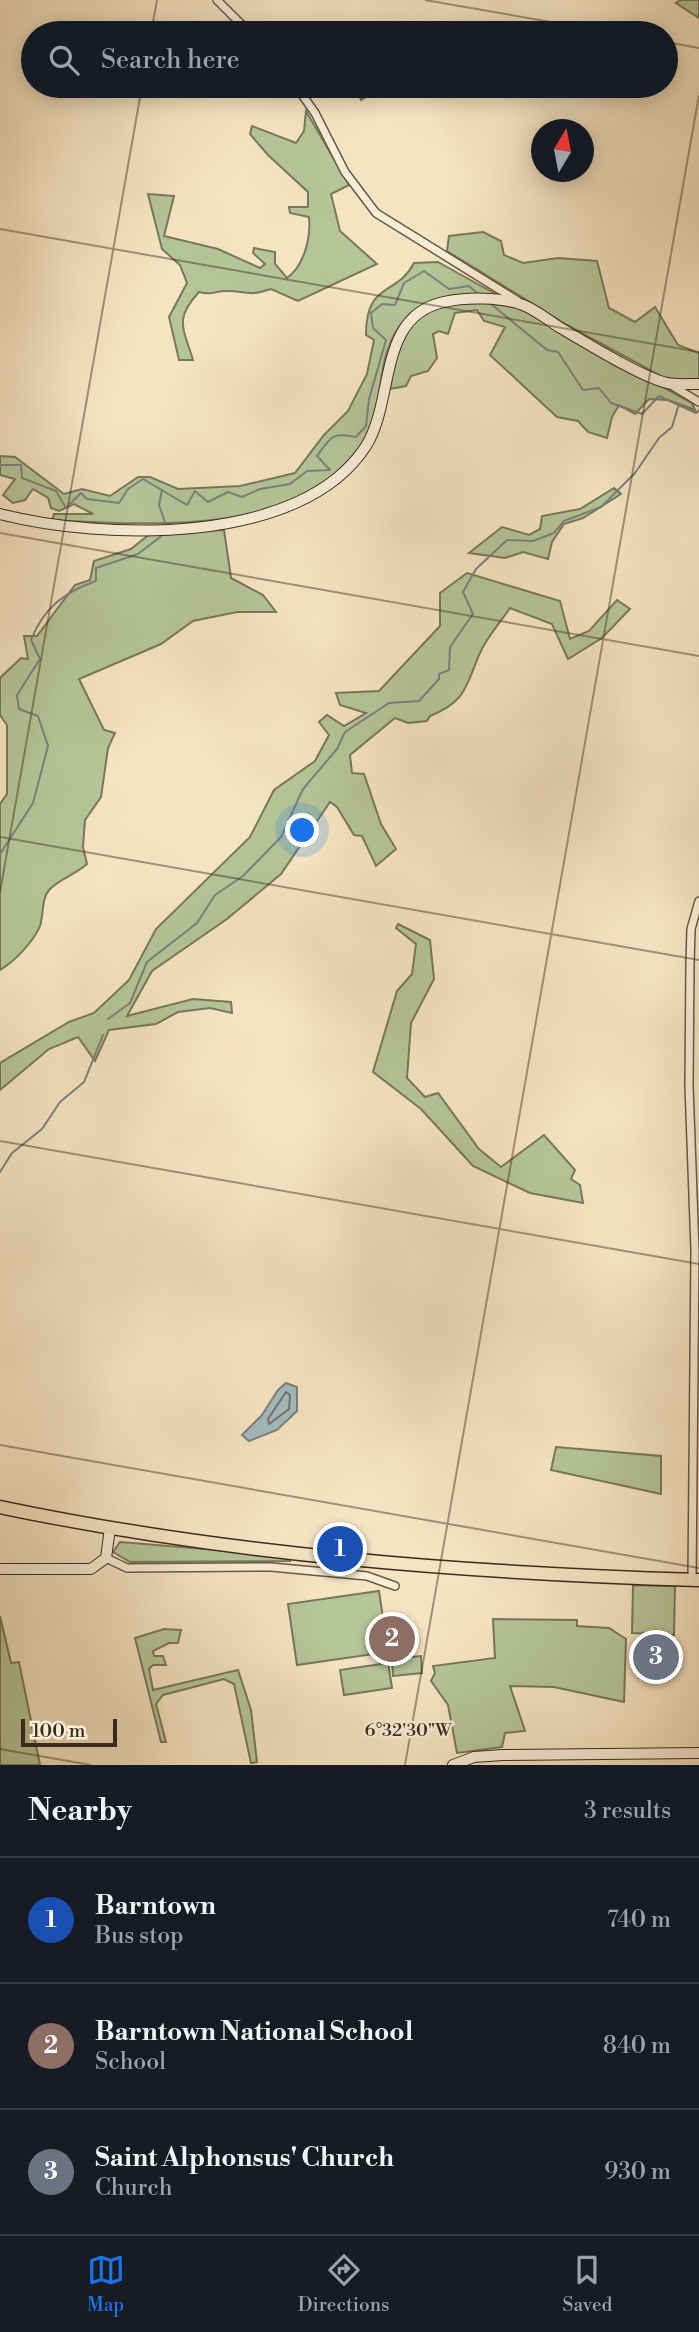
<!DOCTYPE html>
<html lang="en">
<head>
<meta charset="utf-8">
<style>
  :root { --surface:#171b24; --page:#20242c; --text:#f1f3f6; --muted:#9ea1a6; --line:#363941; --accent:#1a73e8 }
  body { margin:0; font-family:"Libre Bodoni",serif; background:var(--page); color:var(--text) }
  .compass { position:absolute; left:531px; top:119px; width:63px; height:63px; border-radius:50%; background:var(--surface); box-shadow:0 4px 18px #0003; rotate:10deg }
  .scale { position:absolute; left:21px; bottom:18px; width:96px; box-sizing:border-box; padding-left:7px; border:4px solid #3c2b1c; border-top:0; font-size:19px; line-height:24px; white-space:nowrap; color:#3c2b1c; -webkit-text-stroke:5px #f8edd7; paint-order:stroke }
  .you { position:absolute; left:303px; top:831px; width:24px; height:24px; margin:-18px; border:5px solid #fff; border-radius:50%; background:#1a73e8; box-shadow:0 0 0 10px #1a73e833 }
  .badge { display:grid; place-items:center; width:46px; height:46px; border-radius:50%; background:var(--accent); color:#fff; font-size:23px; font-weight:700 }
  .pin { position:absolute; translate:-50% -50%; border:4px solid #fff; box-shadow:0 2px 7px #0006 }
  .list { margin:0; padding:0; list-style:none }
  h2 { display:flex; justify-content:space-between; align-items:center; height:91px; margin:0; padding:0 28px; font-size:30px }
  h2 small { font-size:23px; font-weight:400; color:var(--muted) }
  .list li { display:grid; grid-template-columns:46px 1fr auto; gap:21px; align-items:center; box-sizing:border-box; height:126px; padding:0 28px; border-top:2px solid var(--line) }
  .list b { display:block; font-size:26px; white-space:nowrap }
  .list p { margin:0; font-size:23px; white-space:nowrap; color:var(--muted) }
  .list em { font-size:23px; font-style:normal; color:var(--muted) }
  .icon { flex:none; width:38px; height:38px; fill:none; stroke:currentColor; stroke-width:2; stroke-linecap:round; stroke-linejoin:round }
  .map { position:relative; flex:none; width:699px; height:1765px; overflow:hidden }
  .search { position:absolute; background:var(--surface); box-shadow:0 4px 18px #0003; left:21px; right:21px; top:21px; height:77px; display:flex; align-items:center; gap:18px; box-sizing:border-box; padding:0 24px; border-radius:38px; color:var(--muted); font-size:26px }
  .sheet { height:469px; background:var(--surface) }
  nav { display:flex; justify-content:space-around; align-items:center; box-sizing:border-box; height:98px; border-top:2px solid var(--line); background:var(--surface); font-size:19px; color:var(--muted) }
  nav a { display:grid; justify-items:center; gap:4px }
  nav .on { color:var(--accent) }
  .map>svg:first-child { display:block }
  .green { fill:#b5c598; stroke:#78785a; stroke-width:2 }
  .water { fill:#a3bbbf; stroke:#7a817e; stroke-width:2 }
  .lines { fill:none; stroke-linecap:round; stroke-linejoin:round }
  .shore { stroke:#70736e; stroke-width:2 }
  .stream { stroke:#7a817e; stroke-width:2 }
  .street-casing { stroke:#6a5946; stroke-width:10 }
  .secondary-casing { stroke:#3c2b1c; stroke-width:12 }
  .highway-casing { stroke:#3c2b1c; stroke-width:15 }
  .street { stroke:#f8edd7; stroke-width:7 }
  .secondary { stroke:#f8edd7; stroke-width:10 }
  .highway { stroke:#f5e4c2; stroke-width:12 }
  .ticks { fill:none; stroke:#3c2b1c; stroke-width:2; stroke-opacity:0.45 }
  .ticks-label { font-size:18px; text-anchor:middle; fill:#3c2b1c; stroke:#f8edd7; stroke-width:5; stroke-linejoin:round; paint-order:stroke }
</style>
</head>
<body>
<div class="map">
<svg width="699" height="1765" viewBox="0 0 699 1765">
  <rect width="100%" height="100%" fill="#f5e4c2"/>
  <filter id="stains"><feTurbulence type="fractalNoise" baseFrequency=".00286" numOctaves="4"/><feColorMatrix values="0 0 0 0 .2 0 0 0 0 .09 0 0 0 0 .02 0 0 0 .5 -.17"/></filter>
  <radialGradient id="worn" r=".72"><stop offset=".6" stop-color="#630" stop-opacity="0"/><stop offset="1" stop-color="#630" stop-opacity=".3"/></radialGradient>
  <g class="green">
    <path d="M 681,0 L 699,0 L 699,18 L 676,3 Z"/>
    <path d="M 355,86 L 383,86 L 361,100 Z"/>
    <path d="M 306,111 L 349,185 L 331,194 L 340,231 L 377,264 L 298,301 L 271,289 C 247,297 248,291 226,291 C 215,291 211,296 199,292 C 174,319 183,327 193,360 L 179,360 L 169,317 L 187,283 L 180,265 L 162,249 L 148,194 L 174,196 L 164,236 L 218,249 L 260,268 L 265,264 L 253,253 L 254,248 L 275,252 L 275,264 L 287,278 C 304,266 311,238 309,217 L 290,213 L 289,207 L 308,207 L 308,192 L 268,155 L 250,134 L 252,126 L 296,143 L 304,131 Z"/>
    <path d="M 483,232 L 501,241 L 504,255 L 523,263 L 558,258 L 597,261 L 609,308 L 635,322 L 655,307 L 678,345 L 699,353 L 699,379 L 668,380 L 567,325 L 447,251 L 449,236 Z"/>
    <path d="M 438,262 L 501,297 C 450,290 407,295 388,349 C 378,375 382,407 369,432 C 360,450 340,472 323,484 C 254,533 133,524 52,520 L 54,514 L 93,514 L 74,504 L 59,511 L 51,508 L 48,498 L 33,489 L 25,500 L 13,503 L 3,495 L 15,479 L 0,475 L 0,456 L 15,457 L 64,494 L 82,489 L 110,496 L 138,477 L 150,477 L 178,489 L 240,486 L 295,473 L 324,435 L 348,411 L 367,374 L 374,340 L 366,335 C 366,281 396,297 414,263 Z"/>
    <path d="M 478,302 L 520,308 L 692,403 L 695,410 L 668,400 L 649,399 L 635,414 L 619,405 L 612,417 L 607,438 L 588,432 L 578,421 L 557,417 L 490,355 L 505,327 L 484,321 L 477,310 L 455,313 L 448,334 L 439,331 L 433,334 L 437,358 L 428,371 L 411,376 L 406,386 L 390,389 C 399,324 411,307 478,302 Z"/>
    <path d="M 614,488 L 621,494 L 583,518 L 564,524 L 552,542 L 548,559 L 523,552 L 505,558 L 469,553 L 502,527 L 529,535 L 540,529 L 542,516 L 580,509 Z"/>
    <path d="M 224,530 L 231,578 L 263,595 L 276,612 L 237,612 L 193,621 L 161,644 L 79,679 L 104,730 L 115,733 L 108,748 L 101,797 L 85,820 L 83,847 L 87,864 C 76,874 60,879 50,889 C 41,898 44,914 40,926 C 34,941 14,962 0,970 L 0,804 L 7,794 L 7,725 L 0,715 L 0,678 L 21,658 L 28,659 L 24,636 L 37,636 L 75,585 L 90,580 L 94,561 L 131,549 L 152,532 Z"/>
    <path d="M 467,573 L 560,601 L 570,639 L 589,631 L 617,600 L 630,609 L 602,638 L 568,659 L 552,624 L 510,608 C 500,623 486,638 479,655 C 466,686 466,702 430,716 L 427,721 L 408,723 L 395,718 L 350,755 L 352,773 L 364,774 L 381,824 L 396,849 L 376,866 L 362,836 L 354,835 L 337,807 L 330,802 L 281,874 L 227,919 L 152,971 L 127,1016 L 193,999 L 231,1002 L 232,1013 L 210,1008 L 178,1012 L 156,1024 L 109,1030 L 95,1061 L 78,1037 L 49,1049 L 0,1090 L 0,1063 L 69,1022 L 94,1013 L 129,980 L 156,929 L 250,837 L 274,790 L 315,761 L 329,735 L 319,722 L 327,715 L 344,726 L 366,713 L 340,705 L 336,693 L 379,691 L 440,626 L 440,593 Z"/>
    <path d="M 398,924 L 430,940 L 434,979 L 411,1023 L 407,1078 L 425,1097 L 438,1093 L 479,1149 L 501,1167 L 544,1135 L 575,1170 L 571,1179 L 580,1185 L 583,1203 L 530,1193 L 473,1166 L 421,1109 L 373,1072 L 397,991 L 412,974 L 416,944 L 396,928 Z"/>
    <path d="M 556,1447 L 661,1456 L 661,1494 L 551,1470 Z"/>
    <path d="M 120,1542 L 291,1556 L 290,1561 L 130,1562 L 113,1552 Z"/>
    <path d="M 633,1585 L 675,1586 L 674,1635 L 632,1633 Z"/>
    <path d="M 379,1591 L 388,1652 L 297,1665 L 288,1604 Z"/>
    <path d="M 0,1616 L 11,1663 L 19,1662 L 40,1765 L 0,1765 Z"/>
    <path d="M 493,1619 L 577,1620 L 577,1626 L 609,1628 L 626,1639 L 624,1702 L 554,1687 L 510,1686 L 525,1731 L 505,1733 L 502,1747 L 457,1753 L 448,1705 L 431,1681 L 435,1673 L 433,1666 L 495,1658 Z"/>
    <path d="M 164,1629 L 181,1630 L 178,1643 L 169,1643 L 153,1651 L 154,1656 L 163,1656 L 166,1665 L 153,1665 L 149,1669 L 153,1690 L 238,1670 L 251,1710 L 257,1762 L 251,1763 L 234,1684 L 224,1679 L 163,1695 L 156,1704 L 166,1742 L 161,1742 L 135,1638 Z"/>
    <path d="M 421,1656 L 422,1673 L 393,1676 L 392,1659 Z"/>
    <path d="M 388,1663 L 392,1688 L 344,1695 L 340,1670 Z"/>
  </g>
  <path class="water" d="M 286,1383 L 297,1387 L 297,1411 L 277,1430 L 249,1441 L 242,1435 L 262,1415 L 278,1390 Z"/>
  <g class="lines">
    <path class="shore" d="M 286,1392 L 290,1395 L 289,1409 L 269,1424 L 268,1419 Z"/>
    <g class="stream">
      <path d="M 491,304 L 547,350 L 558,352 L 583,390 L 599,388 L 611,403 L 642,414 L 659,396 L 696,413 L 699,410"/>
      <path d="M 0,465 L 21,465 L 22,478 L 56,491 L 66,508 L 81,493 L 87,499 L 119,503 L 128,489 L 143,479 L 187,505 L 195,491 L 208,502 L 228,492 L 242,497 L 260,489 L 290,484 L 307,471 L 330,470 L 317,456 C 331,437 331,432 356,437 L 366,426 L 369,399 L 386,340 L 373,328 L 371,313 L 382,304 L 395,305 L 404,283 L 424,271 L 449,289 L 469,286 L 478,294"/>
      <path d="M 162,490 L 159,505 L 166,525"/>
      <path d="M 0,854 L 33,803 L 48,746 L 38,716 L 19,709 L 17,695 L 40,659 L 31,640 C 44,607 65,592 96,581 L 96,568 L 138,554 L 164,534"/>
      <path d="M 108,1019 L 130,1003 L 147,962 L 197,923 L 215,895 L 243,876 L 281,837 L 303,789 L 337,749 L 345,732 L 389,703 L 419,701 L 439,679 L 439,674 L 449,670 L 450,647 L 473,614 L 463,592 L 476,569 L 507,540 L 533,541 L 554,533 L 564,521 L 601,507 L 635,473 L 659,438 L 672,427 L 678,407"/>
      <path d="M 0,1172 L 12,1153 L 42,1129 L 60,1102 L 84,1082 L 103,1035"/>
    </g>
    <g class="street-casing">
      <g id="street">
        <path d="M 217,0 L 250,33"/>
        <path d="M 296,86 L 315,113 L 345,172 L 376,213 L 518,301"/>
        <path d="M 671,385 L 699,402"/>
        <path d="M 106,1558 L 127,1568 L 271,1567 L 367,1576 L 395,1586"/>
        <path d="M 692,1580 L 695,1250 L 689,1086 L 690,964 L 691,929 L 699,901"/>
      </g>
    </g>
    <g class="secondary-casing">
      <g id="secondary">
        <path d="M 0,514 C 102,540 301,547 366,446 C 395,400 377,316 444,302 C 466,297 501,297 523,305 C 536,310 548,320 559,327 C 585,342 641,377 667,383 C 677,385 689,384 699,384"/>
        <path d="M 0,1569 L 91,1569 L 106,1558 L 110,1528"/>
        <path d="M 453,1765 L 474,1757 L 503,1755 L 699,1753"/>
      </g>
    </g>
    <g class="highway-casing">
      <path id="highway" d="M 0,1507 C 229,1555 465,1573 699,1580"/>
    </g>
    <use href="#street" class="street"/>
    <use href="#secondary" class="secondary"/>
    <use href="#highway" class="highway"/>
  </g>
  <path class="ticks" d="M 425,0 L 614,33M 151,33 L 157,0M 666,42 L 699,48M 0,229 L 699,352M 0,533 L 699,656M 0,837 L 699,960M 0,892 L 142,86M 0,1141 L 699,1264M 0,1445 L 699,1568M 0,1749 L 91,1765M 405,1765 L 699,95"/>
  <g class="ticks-label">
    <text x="408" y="1736">6°32'30"W</text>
  </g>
  <rect width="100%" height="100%" filter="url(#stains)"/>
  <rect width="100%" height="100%" fill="url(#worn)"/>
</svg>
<svg class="compass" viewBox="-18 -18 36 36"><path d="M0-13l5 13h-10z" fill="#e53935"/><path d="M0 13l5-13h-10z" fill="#9ea1a6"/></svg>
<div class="scale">100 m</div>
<div class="you"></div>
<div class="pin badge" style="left:340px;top:1549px;background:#1a4fb4">1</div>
<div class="pin badge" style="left:392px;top:1639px;background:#8d6e63">2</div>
<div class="pin badge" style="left:656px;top:1657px;background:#6b7280">3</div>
<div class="search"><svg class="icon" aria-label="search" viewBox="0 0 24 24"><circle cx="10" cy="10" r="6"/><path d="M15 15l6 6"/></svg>Search here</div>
</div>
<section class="sheet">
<h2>Nearby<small>3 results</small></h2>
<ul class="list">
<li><span class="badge" style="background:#1a4fb4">1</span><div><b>Barntown</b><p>Bus stop</p></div><em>740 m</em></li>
<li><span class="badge" style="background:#8d6e63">2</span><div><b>Barntown National School</b><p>School</p></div><em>840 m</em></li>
<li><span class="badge" style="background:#6b7280">3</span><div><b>Saint Alphonsus' Church</b><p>Church</p></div><em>930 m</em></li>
</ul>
</section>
<nav>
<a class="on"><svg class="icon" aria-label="map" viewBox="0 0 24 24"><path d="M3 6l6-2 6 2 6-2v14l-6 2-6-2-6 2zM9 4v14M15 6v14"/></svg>Map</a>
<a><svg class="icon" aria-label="directions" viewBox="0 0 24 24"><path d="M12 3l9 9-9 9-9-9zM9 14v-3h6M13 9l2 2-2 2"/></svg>Directions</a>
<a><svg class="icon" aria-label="saved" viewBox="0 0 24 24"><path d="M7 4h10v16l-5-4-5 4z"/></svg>Saved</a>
</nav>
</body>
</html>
